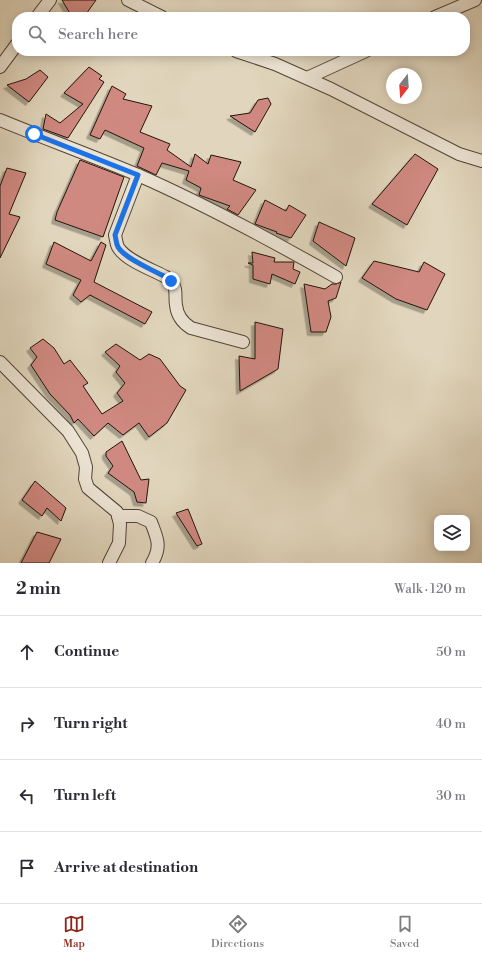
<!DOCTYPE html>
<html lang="en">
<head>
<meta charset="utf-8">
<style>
  :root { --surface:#fff; --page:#f2f2f3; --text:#2b2b33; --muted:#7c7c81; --line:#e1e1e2; --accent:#8f2418 }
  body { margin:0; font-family:"Libre Bodoni",serif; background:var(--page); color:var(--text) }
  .controls { position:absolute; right:12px; bottom:12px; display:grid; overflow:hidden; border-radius:8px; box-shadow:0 2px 10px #0003 }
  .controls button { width:36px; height:36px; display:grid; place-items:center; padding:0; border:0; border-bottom:1px solid var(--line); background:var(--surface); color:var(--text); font:20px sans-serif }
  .compass { position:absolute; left:386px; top:68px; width:36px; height:36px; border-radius:50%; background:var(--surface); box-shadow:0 2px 10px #0003; rotate:197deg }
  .stop { position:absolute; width:12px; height:12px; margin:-9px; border:3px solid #1a73e8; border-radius:50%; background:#fff }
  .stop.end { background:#1a73e8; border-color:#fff; box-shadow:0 1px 4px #0008 }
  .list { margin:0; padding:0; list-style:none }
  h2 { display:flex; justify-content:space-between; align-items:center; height:52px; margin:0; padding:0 16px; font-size:17px }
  h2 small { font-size:13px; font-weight:400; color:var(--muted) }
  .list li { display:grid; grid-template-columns:26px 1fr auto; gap:12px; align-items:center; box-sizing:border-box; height:72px; padding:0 16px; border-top:1px solid var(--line) }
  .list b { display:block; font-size:15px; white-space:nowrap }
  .list em { font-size:13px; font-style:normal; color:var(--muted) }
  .icon { flex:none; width:22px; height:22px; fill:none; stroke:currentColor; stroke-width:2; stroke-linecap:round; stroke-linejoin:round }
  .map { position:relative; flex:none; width:482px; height:563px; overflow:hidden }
  .search { position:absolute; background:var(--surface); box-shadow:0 2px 10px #0003; left:12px; right:12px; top:12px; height:44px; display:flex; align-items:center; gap:10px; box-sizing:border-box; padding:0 14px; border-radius:16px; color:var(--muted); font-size:15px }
  .sheet { height:340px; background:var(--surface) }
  nav { display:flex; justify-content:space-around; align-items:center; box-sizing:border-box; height:56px; border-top:1px solid var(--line); background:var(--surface); font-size:11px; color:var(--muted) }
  nav a { display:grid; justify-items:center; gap:2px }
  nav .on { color:var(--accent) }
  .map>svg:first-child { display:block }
  .building { fill:#d08981; stroke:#23140c; filter:url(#shadow) }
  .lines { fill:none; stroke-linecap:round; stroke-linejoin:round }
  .minor-casing { stroke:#524438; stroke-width:14 }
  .minor { stroke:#ece4d4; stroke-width:12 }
  .route { stroke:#1a73e8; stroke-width:5 }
</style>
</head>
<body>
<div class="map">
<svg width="482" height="563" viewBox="0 0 482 563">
  <defs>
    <filter id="shadow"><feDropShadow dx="-3.5" dy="3.5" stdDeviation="0" flood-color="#0004"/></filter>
  </defs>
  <rect width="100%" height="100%" fill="#e1d6bd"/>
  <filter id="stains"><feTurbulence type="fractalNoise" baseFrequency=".005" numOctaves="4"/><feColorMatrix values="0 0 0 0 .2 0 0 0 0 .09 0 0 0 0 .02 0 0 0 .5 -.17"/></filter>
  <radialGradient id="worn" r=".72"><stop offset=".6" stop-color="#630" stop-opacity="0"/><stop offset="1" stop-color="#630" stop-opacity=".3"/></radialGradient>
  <g class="building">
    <path d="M 62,0 L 96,0 L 84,17 L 72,17 Z"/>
    <path d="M 89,67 L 102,76 L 99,79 L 104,82 L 68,138 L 43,129 L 46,114 L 60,123 L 83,104 L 64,93 Z"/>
    <path d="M 40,70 L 48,77 L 29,102 L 7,85 L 26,79 Z"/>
    <path d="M 112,86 L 126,94 L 123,99 L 152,106 L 140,132 L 170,144 L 167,150 L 191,167 L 195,154 L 208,164 L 211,155 L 241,162 L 233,180 L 256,190 L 238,215 L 227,209 L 230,206 L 199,195 L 201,188 L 186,180 L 189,171 L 162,163 L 156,175 L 137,166 L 144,148 L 105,130 L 100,139 L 90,135 Z"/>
    <path d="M 268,98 L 271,104 L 255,132 L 230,116 L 250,113 L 258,100 Z"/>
    <path d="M 415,154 L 438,169 L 407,225 L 372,204 Z"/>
    <path d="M 80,160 L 124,177 L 103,237 L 55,220 L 57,212 Z"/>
    <path d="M 7,168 L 26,173 L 9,214 L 20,217 L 0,258 L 0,186 Z"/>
    <path d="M 265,200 L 286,211 L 289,205 L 306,215 L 291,238 L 276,233 L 277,232 L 255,224 Z"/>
    <path d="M 319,222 L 355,238 L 346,266 L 313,241 Z"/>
    <path d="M 54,242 L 91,261 L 101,242 L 106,245 L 94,282 L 152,312 L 145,324 L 90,295 L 81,302 L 73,295 L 81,280 L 46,264 Z"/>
    <path d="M 252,252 L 275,258 L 274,262 L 294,262 L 293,269 L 300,272 L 295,284 L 272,274 L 270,284 L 253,279 L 253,265 L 248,263 L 253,263 Z"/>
    <path d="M 374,261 L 419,272 L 424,262 L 445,274 L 427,310 L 396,299 L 362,278 Z"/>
    <path d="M 341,282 L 336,298 L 328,301 L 331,317 L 326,332 L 311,332 L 304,284 L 325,289 L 332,284 L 336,284 Z"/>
    <path d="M 255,322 L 283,329 L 278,369 L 240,391 L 239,356 L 255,359 Z"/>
    <path d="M 43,339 L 54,348 L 64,364 L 70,360 L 88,383 L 83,386 L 102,414 L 123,401 L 117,393 L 125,383 L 116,372 L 120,366 L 105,352 L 116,344 L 140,360 L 149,354 L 160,359 L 180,386 L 186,390 L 167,423 L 149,437 L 139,423 L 123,435 L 108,423 L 94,436 L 78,419 L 74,423 L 70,415 L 50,394 L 31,365 L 37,357 L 30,348 Z"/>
    <path d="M 122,441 L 141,480 L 149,479 L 146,503 L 137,502 L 134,492 L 108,473 L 113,466 L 106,456 L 106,452 Z"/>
    <path d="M 35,481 L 66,508 L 61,521 L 47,508 L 42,516 L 22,500 Z"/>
    <path d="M 188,509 L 202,544 L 197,546 L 176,513 Z"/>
    <path d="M 37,532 L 61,539 L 49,563 L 21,563 Z"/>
  </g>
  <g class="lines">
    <g class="minor-casing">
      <g id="minor">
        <path d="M 128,0 L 162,17"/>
        <path d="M 37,17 L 50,0"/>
        <path d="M 435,17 L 475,0"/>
        <path d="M 236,51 L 275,64 L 331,89 L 459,154 L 482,161"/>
        <path d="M 0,67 L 17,44"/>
        <path d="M 307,78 L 366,51"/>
        <path d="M 0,120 C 46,139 93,156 138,175 C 206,205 271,240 336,277"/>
        <path d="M 138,175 L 115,235 C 116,239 116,243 118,247 C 125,260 153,270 166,277 C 170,280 174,284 175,289 C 176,294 175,300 176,305 C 177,315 183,323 191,328 L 243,342"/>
        <path d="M 0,362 L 68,431 L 82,453 L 86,467 L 85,479 L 88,488 L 117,512 L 120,524 L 119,543 L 109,563"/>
        <path d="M 118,516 L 138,516 L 151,522 C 157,538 162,546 152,563"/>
      </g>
    </g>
    <use href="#minor" class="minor"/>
  </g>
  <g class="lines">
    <path class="route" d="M 34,134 L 138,175 L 115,235 C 116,239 116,243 118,247 C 124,258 154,271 166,277 L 171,281"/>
  </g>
  <rect width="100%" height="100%" filter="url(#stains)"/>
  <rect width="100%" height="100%" fill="url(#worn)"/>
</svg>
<div class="controls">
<button><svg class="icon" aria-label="layers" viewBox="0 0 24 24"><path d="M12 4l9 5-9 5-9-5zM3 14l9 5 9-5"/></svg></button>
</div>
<svg class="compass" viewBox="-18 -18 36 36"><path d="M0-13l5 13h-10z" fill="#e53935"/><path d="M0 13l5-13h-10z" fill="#7c7c81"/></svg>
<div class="stop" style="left:34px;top:134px"></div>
<div class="stop end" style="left:171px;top:281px"></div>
<div class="search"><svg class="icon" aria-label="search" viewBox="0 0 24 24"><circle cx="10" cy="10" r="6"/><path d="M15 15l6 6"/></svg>Search here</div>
</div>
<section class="sheet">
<h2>2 min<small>Walk · 120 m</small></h2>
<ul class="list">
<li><svg class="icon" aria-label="ahead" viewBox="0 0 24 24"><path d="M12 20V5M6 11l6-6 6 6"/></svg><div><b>Continue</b></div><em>50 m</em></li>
<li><svg class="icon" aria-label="right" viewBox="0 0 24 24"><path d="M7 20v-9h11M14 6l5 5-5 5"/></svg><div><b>Turn right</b></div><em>40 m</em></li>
<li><svg class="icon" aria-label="left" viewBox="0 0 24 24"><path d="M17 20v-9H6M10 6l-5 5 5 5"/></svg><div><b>Turn left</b></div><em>30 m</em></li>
<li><svg class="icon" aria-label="arrive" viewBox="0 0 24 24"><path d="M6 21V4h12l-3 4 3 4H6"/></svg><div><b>Arrive at destination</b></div></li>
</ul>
</section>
<nav>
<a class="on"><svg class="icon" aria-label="map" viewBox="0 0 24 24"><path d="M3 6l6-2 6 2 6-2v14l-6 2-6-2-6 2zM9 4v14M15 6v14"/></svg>Map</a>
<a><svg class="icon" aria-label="directions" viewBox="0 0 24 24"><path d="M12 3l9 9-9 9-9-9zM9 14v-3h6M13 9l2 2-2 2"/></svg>Directions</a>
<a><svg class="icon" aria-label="saved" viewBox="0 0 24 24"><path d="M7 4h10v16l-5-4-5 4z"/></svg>Saved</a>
</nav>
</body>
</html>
